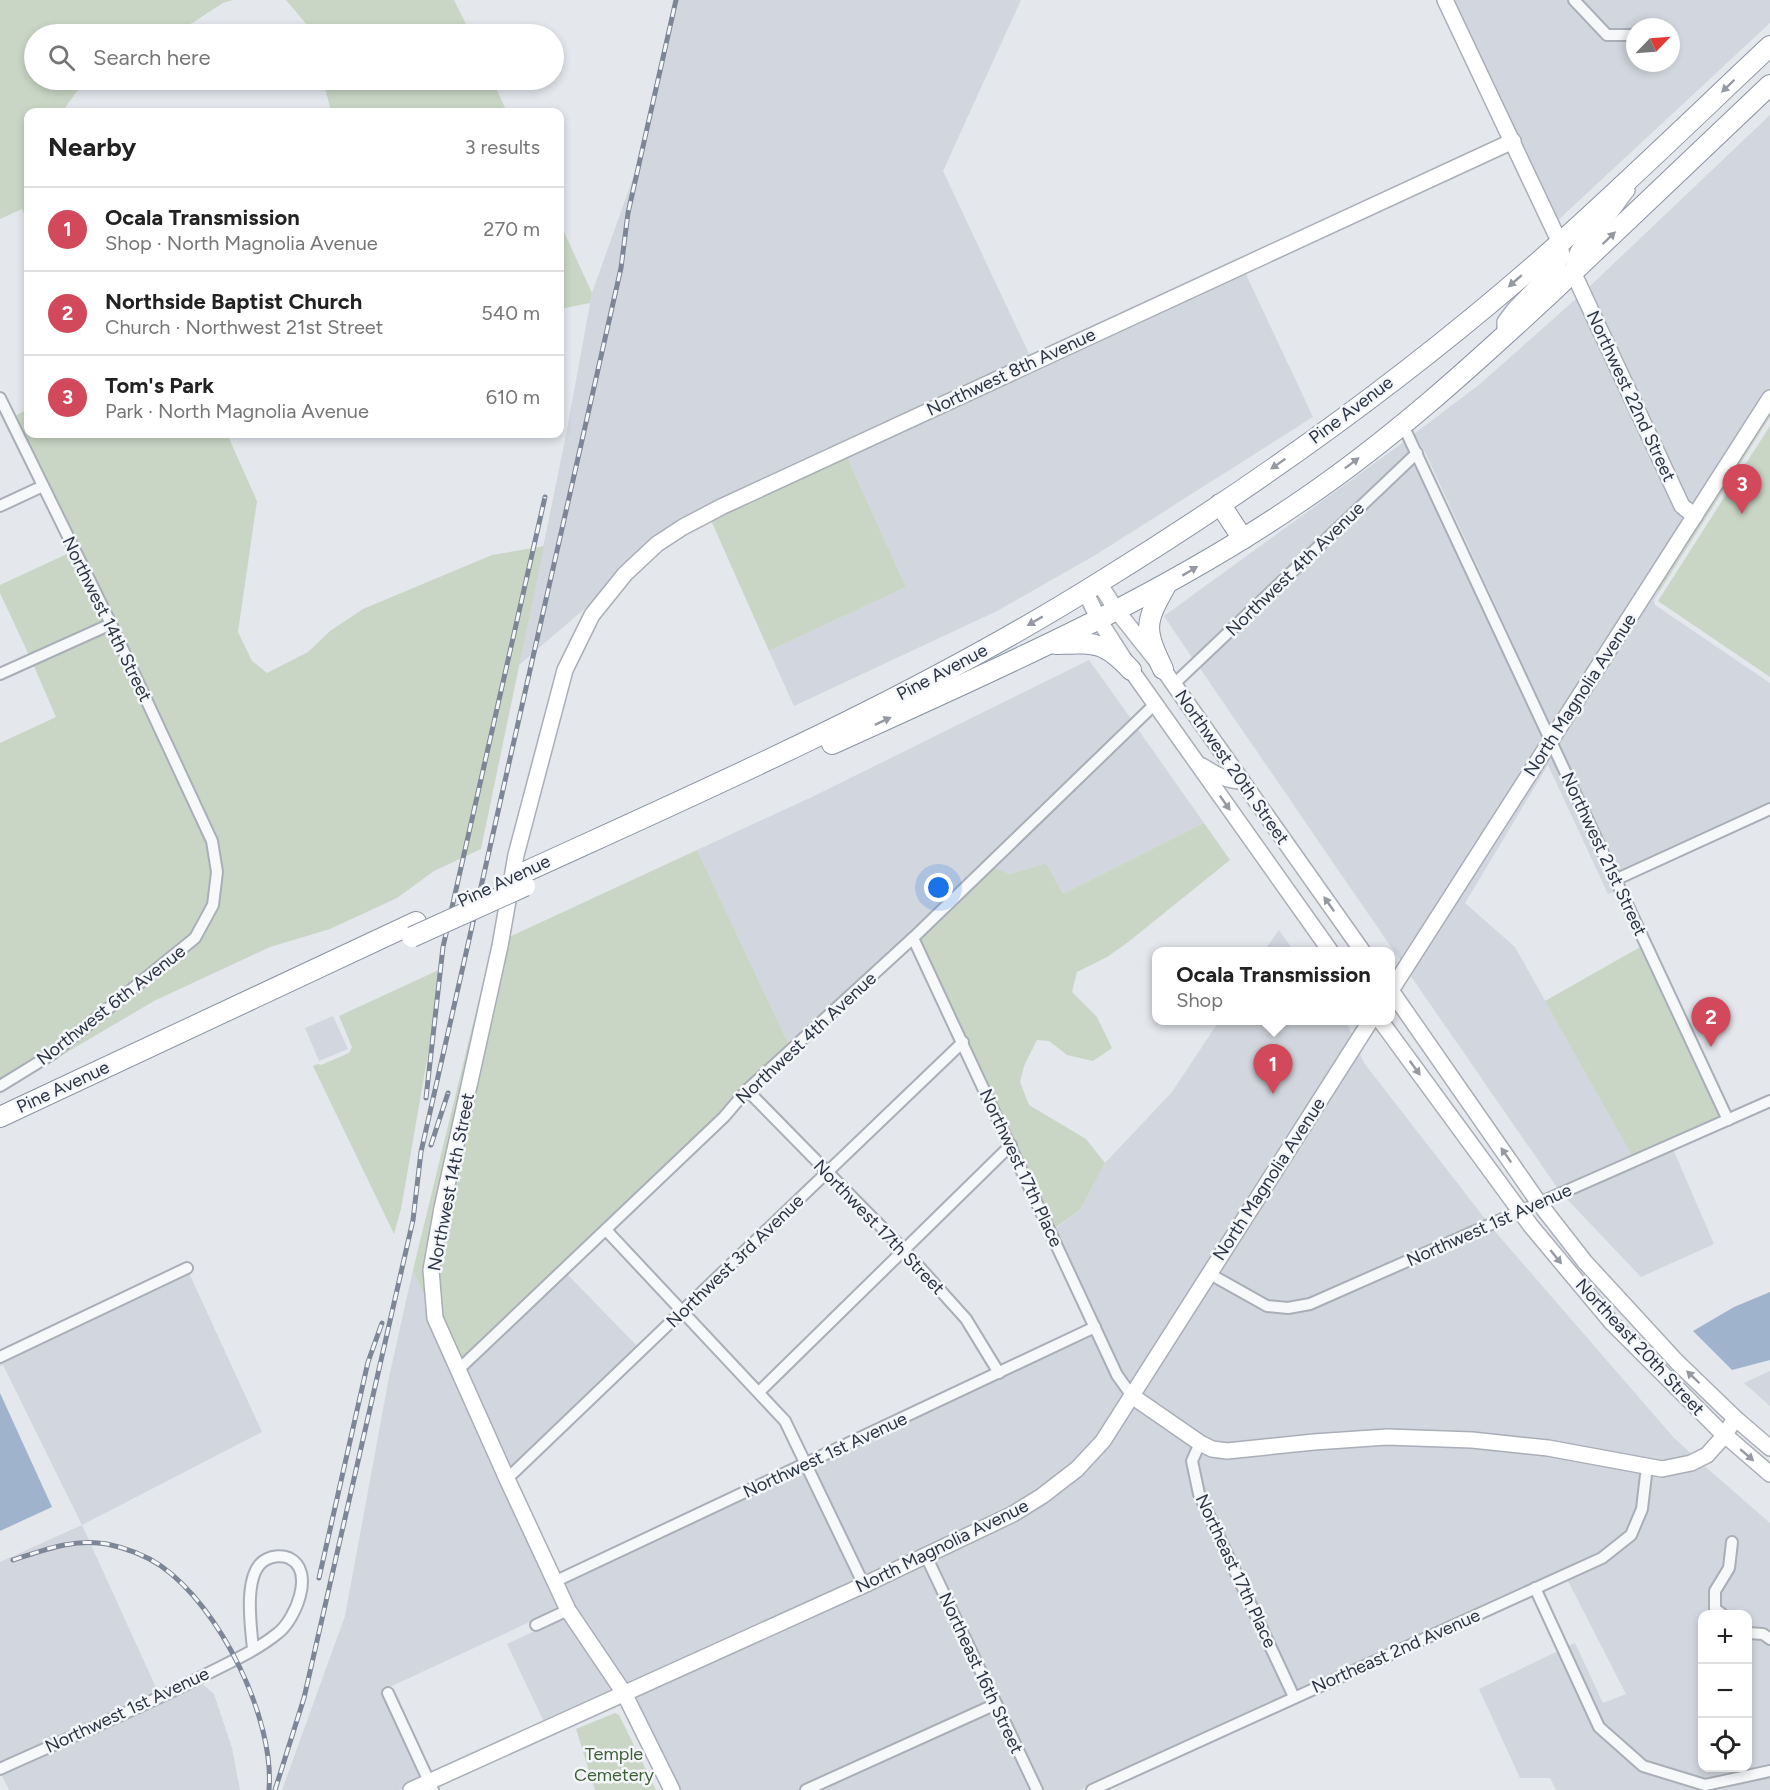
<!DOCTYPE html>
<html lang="en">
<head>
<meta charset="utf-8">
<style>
  :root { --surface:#fff; --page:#f2f2f2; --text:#222; --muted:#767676; --line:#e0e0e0; --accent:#d1495b }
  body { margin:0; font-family:Figtree,sans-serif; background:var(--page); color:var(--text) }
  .controls { position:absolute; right:18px; bottom:18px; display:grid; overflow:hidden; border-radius:12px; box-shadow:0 3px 9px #0003 }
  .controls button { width:54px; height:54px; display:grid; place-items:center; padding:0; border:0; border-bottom:2px solid var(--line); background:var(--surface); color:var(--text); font:30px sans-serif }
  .compass { position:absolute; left:1626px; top:18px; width:54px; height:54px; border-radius:50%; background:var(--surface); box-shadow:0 3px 9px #0003; rotate:65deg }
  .you { position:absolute; left:939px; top:888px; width:21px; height:21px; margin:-15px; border:4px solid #fff; border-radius:50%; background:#1a73e8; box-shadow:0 0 0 9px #1a73e833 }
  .badge { display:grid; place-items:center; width:39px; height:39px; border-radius:50%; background:var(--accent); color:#fff; font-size:20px; font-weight:700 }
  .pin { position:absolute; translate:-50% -50px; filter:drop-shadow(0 2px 3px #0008) }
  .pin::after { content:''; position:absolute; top:32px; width:21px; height:18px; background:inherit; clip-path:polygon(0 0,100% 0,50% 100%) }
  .popup { position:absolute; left:1152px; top:947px; width:243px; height:78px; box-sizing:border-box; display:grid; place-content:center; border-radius:12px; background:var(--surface); filter:drop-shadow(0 2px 4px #0005); font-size:20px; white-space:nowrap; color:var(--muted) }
  .popup b { font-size:22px; color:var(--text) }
  .popup::after { content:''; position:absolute; left:50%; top:100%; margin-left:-12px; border:12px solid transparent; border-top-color:var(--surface) }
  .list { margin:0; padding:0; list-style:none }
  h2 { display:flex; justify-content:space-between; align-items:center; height:78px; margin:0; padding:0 24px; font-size:26px }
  h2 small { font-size:20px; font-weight:400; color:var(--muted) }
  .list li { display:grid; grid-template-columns:39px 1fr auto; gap:18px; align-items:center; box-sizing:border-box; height:84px; padding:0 24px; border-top:2px solid var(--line) }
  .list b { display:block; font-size:22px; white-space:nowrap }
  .list p { margin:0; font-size:20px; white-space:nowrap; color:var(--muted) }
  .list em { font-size:20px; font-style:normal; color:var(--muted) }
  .icon { flex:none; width:33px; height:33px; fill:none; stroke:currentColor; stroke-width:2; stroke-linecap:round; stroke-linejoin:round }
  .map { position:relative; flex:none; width:1770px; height:1790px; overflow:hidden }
  .search { position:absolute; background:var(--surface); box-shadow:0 3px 9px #0003; left:24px; top:24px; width:540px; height:66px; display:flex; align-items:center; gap:15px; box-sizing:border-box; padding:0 21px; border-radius:33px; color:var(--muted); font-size:22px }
  .panel { position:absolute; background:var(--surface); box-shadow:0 3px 9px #0003; left:24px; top:108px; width:540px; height:330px; border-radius:12px }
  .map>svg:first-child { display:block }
  .built { fill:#d2d6de }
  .green { fill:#c9d6c5 }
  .water { fill:#9fb4cc }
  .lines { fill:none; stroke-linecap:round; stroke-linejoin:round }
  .street-casing { stroke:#a9aeb7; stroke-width:14 }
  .secondary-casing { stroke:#a9aeb7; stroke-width:18 }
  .highway-casing { stroke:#8b94a3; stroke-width:22 }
  .street { stroke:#f7f8fa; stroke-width:10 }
  .secondary { stroke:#fff; stroke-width:15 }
  .highway { stroke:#fff; stroke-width:20 }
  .rail-casing { stroke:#7d8696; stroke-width:5 }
  .rail { stroke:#f4f6f9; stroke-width:3; stroke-dasharray:9; stroke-linecap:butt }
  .highway-bridge-casing { stroke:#8b94a3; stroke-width:22; stroke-linecap:butt }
  .highway-bridge { stroke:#fff; stroke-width:20 }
  .oneway { fill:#959aa2 }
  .labels { text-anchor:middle; stroke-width:5; stroke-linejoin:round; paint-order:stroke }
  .street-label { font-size:18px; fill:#2b3445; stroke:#f4f6f9 }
  .park-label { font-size:18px; fill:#3f6138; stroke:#f4f6f9 }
</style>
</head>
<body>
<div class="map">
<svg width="1770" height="1790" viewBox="0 0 1770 1790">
  <rect width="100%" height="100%" fill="#e4e7ec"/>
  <g class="built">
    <path d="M 678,0 L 1021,0 L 943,171 L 1031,358 L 719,502 L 596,599 L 519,665 L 565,440 L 592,293 L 648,136 Z"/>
    <path d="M 1451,0 L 1566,0 L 1603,38 L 1635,40 L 1635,63 L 1671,63 L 1671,27 L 1635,27 L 1635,30 L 1610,30 L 1582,0 L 1770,0 L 1770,23 L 1556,222 Z"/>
    <path d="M 1770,115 L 1770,388 L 1694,508 L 1687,503 L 1587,289 Z"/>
    <path d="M 1244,270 L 1313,417 L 1097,554 L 997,611 L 794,706 L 769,651 L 906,587 L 846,455 Z"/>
    <path d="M 1578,297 L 1688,517 L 1552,728 L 1425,452 L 1414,434 L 1480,384 Z"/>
    <path d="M 1405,441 L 1411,452 L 1193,659 L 1164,616 Z"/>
    <path d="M 1415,462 L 1544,739 L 1402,963 L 1199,667 Z"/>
    <path d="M 1655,588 L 1659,592 L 1654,600 L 1655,605 L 1770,683 L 1770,803 L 1620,872 L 1557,739 Z"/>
    <path d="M 1089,660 L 1132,720 L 910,934 L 789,1045 L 697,850 L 812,797 Z"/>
    <path d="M 1137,728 L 1204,823 L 1063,894 L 1046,863 L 1010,874 L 993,867 Z"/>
    <path d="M 1550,750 L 1616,891 L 1608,894 L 1548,765 L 1465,903 L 1515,947 L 1632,1156 L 1558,1189 L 1408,972 Z"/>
    <path d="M 1279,930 L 1294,951 L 1264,951 Z"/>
    <path d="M 333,1016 L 348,1049 L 319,1061 L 305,1028 Z"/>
    <path d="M 1345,1020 L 1354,1038 L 1132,1386 L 1122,1372 L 1056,1228 L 1080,1210 L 1105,1163 L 1172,1092 L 1219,1021 Z"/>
    <path d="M 1358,1049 L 1364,1063 L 1486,1220 L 1309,1299 L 1288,1303 L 1269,1302 L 1216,1271 Z"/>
    <path d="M 1673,1149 L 1714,1244 L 1641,1277 L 1565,1197 Z"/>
    <path d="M 1492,1228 L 1674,1438 L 1694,1456 L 1663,1464 L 1550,1443 L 1215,1444 L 1139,1394 L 1210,1280 L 1264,1311 L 1289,1313 Z"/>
    <path d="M 413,1270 L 428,1304 L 450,1371 L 560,1608 L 381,1691 L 421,1780 L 399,1790 L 282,1790 L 345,1616 L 389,1377 Z"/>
    <path d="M 189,1273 L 262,1432 L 82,1525 L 158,1692 L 0,1764 L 0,1562 L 82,1525 L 3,1365 L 0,1366 L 0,1362 Z"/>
    <path d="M 567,1274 L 638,1347 L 509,1470 L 464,1371 Z"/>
    <path d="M 1092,1334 L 1112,1378 L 1125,1396 L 1099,1438 L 1073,1465 L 1010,1509 L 867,1578 L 813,1465 Z"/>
    <path d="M 1770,1371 L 1770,1406 L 1744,1383 Z"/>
    <path d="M 1134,1403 L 1193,1445 L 1186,1463 L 1194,1495 L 1287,1695 L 1080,1790 L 1043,1790 L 933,1558 L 1045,1500 Z"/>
    <path d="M 1387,1442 L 1471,1445 L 1547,1453 L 1642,1470 L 1637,1508 L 1627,1532 L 1599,1554 L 1297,1691 L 1204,1492 L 1197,1462 L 1203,1450 Z"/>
    <path d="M 1701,1463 L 1770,1523 L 1770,1633 L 1766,1630 L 1752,1629 L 1748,1626 L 1748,1614 L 1732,1614 L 1721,1606 L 1720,1591 L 1734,1568 L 1737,1537 L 1727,1537 L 1723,1566 L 1709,1591 L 1710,1610 L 1713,1614 L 1702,1614 L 1702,1768 L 1748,1768 L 1748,1639 L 1760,1639 L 1770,1646 L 1770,1766 L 1706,1779 L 1646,1761 L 1604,1724 L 1568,1646 L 1575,1643 L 1603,1703 L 1626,1694 L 1567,1579 L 1636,1536 L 1648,1509 L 1652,1472 Z"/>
    <path d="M 802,1470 L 857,1582 L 627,1687 L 573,1608 L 561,1584 Z"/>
    <path d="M 923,1563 L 989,1701 L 799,1788 L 799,1790 L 678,1790 L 632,1695 Z"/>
    <path d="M 565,1617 L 617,1691 L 545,1724 L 507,1644 Z"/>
    <path d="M 1558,1651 L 1595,1731 L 1639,1770 L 1703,1790 L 1770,1776 L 1770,1790 L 1556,1790 L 1550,1778 L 1520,1778 L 1479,1689 Z"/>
    <path d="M 200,1682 L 214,1694 L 232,1748 L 240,1790 L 9,1790 L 1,1774 Z"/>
    <path d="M 993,1710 L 1031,1790 L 817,1790 Z"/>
  </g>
  <g class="green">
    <path d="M 0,0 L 233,0 L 223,3 L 175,34 L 34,34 L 34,80 L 85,80 L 62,112 L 28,112 L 28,223 L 22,209 L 0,219 Z"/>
    <path d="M 286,0 L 454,0 L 471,34 L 311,34 L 308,26 Z"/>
    <path d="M 323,80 L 492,80 L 507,112 L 334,112 L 331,111 Z"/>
    <path d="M 560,223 L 592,293 L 590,303 L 560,309 Z"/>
    <path d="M 1770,407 L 1770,417 L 1659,592 L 1655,588 Z"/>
    <path d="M 28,409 L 28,434 L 227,434 L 257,501 L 238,632 L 252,661 L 267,673 L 308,652 L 330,631 L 363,609 L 492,555 L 544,546 L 481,849 L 434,871 L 397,898 L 330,929 L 270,947 L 154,1001 L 20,1080 L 55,1058 L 199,940 L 219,905 L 222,872 L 217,835 L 114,617 L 15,416 Z"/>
    <path d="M 1770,426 L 1770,677 L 1658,601 Z"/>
    <path d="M 846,455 L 906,587 L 769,651 L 710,518 Z"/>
    <path d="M 69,553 L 103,622 L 29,655 L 0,593 L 0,585 Z"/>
    <path d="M 108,631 L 207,843 L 211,873 L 208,904 L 190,935 L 49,1050 L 0,1081 L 0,743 L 56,717 L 33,664 Z"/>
    <path d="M 1204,823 L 1230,860 L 1127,943 L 1107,957 L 1077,972 L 1072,992 L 1097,1017 L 1112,1048 L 1093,1061 L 1067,1055 L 1049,1041 L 1037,1040 L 1024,1066 L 1020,1082 L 1029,1105 L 1086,1139 L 1105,1163 L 1080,1210 L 1055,1228 L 1017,1145 L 1018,1144 L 1015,1142 L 969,1043 L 970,1041 L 967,1039 L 919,939 L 993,867 L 1010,874 L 1046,863 L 1063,894 Z"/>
    <path d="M 697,850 L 789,1045 L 720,1114 L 460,1361 L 441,1317 L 437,1270 L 448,1208 L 507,938 Z"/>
    <path d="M 495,944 L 428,1304 L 413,1270 L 492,945 Z"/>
    <path d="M 1642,946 L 1720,1117 L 1632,1156 L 1545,1001 Z"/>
    <path d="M 443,968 L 401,1209 L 394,1234 L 313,1066 L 318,1064 L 321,1065 L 349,1053 L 352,1047 L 339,1016 Z"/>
    <path d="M 615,1713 L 619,1715 L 656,1790 L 595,1790 L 576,1729 Z"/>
  </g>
  <g class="water">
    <path d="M 1770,1292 L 1770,1360 L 1732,1370 L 1693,1331 L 1734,1307 Z"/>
    <path d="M 0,1393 L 52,1507 L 0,1531 Z"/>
  </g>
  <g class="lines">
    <g class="street-casing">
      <g id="street">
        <path d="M 1574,0 L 1607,35 L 1630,35"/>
        <path d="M 0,398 L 111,624 L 212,841 L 217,872 L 213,905 L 195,938 L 52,1054 L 0,1086"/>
        <path d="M 1403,425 L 1728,1120"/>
        <path d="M 0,506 L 43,486"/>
        <path d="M 0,674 L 111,624"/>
        <path d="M 1174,684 L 1417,453"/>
        <path d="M 1617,879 L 1770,809"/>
        <path d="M 913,938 L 1117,1375 L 1132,1396"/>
        <path d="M 747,1090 L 904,1250 L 966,1319 L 999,1373"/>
        <path d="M 606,1230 L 785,1421 L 864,1585"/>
        <path d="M 1208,1273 L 1267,1306 L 1288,1308 L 1310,1304 L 1770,1101"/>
        <path d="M 0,1357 L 187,1268"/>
        <path d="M 457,1371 L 724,1117 L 747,1090 L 913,938 L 1155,704"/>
        <path d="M 759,1392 L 1011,1145"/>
        <path d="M 1200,1443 L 1192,1461 L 1199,1494 L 1294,1697"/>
        <path d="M 507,1479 L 963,1042"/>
        <path d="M 926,1556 L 1037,1790"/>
        <path d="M 554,1582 L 1095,1327"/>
        <path d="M 1535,1588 L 1599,1727 L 1643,1766 L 1705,1785 L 1770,1771"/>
        <path d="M 1722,1614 L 1715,1609 L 1715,1591 L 1729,1568 L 1732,1542"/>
        <path d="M 536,1625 L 568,1610"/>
        <path d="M 1748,1633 L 1763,1634 L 1770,1639"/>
        <path d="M 388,1693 L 433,1790"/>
        <path d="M 0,1769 C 66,1739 134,1711 199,1678 C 225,1664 255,1652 278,1633 C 295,1620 316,1571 289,1558 C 282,1555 273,1556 267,1559 C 242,1570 251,1627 253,1649"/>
        <path d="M 806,1790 L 996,1704"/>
        <path d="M 1092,1790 L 1602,1558 L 1631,1535 L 1642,1509 L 1647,1466"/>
      </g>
    </g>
    <g class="secondary-casing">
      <g id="secondary">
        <path d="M 1445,0 L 1560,243 L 1562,256 L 1558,264 L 1514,310 L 1505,322 L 1505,336"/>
        <path d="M 1627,190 C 1621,197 1616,206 1610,213 C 1593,231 1574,246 1573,272 L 1682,506 L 1695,516"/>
        <path d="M 1099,583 L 1117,611 L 1163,669 L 1363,952"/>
        <path d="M 1085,591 L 1099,620 L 1131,670 L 1331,952"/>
        <path d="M 1202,766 C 1215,774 1227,781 1242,781"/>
        <path d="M 1390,989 L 1539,1203 L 1585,1262 L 1677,1362 L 1735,1418 L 1770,1448"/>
        <path d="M 1390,992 L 1770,398"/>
        <path d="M 1380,1020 L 1531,1226 L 1612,1323 L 1719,1430 L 1770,1474"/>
        <path d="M 1132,1396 L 1200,1443 L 1212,1449 L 1227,1451 L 1314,1442 L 1387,1437 L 1472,1440 L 1548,1448 L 1662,1469 L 1691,1463 L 1707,1455 L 1725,1435 L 1735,1418"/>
        <path d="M 411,1790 L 864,1585 L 1013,1514 L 1042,1496 L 1077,1469 L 1103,1441 L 1371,1020"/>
        <path d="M 672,1790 L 624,1693 L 568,1610 L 507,1479 L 435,1318 L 431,1270 L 442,1208 L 500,946 L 516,855 L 565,670 L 592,615 L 625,574 L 657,544 L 683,527 L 721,507 L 1513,141"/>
      </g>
    </g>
    <g class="highway-casing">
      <g id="highway">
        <path d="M 1220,504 L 1243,539"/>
        <path d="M 1055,644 C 1094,643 1103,640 1131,670"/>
        <path d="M 1163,669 C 1144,629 1144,624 1166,585"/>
        <path d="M 832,744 C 992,671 1155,601 1301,501 C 1391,440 1471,367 1551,293 C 1624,224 1697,154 1770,85"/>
        <path d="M 527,871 C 722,782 918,696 1100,582 C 1262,482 1419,369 1561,242 C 1632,178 1701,111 1770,46"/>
        <path d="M 0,1117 L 416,922"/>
      </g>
    </g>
    <use href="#street" class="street"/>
    <use href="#secondary" class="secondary"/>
    <use href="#highway" class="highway"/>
    <g class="rail-casing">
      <g id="rail">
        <path d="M 426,1098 L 443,947 L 545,497"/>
        <path d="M 431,1145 L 448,1093"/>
        <path d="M 13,1560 C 44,1550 74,1538 107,1544 C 126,1548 145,1555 161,1566 C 220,1607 275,1719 269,1790"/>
        <path d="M 319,1578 L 368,1362 L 382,1323"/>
        <path d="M 275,1790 L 304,1698 L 413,1220 L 421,1152 L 621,268 L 628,213 L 676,0"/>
      </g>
    </g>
    <use href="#rail" class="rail"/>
    <g class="highway-bridge-casing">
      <path id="highway-bridge" d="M 412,937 L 525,886"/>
    </g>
    <use href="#highway-bridge" class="highway-bridge"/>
  </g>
  <defs><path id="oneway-solid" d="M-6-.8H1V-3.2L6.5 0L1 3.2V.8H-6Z" transform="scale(1.5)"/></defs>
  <g class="oneway">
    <use href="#oneway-solid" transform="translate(1728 86) rotate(136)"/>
    <use href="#oneway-solid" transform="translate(1609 238) rotate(-44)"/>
    <use href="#oneway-solid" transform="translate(1515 281) rotate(139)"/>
    <use href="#oneway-solid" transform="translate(1352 463) rotate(-37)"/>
    <use href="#oneway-solid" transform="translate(1278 464) rotate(145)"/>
    <use href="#oneway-solid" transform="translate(1190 571) rotate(-31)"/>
    <use href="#oneway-solid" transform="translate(1035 621) rotate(150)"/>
    <use href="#oneway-solid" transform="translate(883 721) rotate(-25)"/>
    <use href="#oneway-solid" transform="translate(1225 803) rotate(55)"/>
    <use href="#oneway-solid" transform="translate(1329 904) rotate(-125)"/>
    <use href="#oneway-solid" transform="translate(1415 1068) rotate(54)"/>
    <use href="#oneway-solid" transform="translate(1506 1155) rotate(-125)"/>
    <use href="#oneway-solid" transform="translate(1556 1257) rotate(51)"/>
    <use href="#oneway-solid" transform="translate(1693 1377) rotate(-136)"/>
    <use href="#oneway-solid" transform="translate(1747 1455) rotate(41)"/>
  </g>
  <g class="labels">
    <g class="street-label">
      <text transform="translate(1011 372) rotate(-25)" y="6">Northwest 8th Avenue</text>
      <text transform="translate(1631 396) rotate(65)" y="6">Northwest 22nd Street</text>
      <text transform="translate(1351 410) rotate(-37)" y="6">Pine Avenue</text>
      <text transform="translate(1295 569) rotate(-44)" y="6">Northwest 4th Avenue</text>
      <text transform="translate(107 619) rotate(64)" y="6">Northwest 14th Street</text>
      <text transform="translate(942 672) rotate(-28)" y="6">Pine Avenue</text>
      <text transform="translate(1580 695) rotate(-57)" y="6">North Magnolia Avenue</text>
      <text transform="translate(1232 767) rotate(55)" y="6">Northwest 20th Street</text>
      <text transform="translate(1604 854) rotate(65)" y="6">Northwest 21st Street</text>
      <text transform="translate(504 881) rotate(-25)" y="6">Pine Avenue</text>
      <text transform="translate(111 1005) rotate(-38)" y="6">Northwest 6th Avenue</text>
      <text transform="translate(806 1038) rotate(-43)" y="6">Northwest 4th Avenue</text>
      <text transform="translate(63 1087) rotate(-25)" y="6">Pine Avenue</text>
      <text transform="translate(1021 1168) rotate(65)" y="6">Northwest 17th Place</text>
      <text transform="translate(1269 1179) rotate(-57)" y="6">North Magnolia Avenue</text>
      <text transform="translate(451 1182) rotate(-79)" y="6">Northwest 14th Street</text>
      <text transform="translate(1489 1225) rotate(-24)" y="6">Northwest 1st Avenue</text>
      <text transform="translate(879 1227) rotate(46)" y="6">Northwest 17th Street</text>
      <text transform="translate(735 1261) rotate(-44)" y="6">Northwest 3rd Avenue</text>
      <text transform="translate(1640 1347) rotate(47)" y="6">Northeast 20th Street</text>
      <text transform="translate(825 1455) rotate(-25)" y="6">Northwest 1st Avenue</text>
      <text transform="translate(942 1546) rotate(-26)" y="6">North Magnolia Avenue</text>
      <text transform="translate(1236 1571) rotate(65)" y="6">Northeast 17th Place</text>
      <text transform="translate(1396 1651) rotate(-24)" y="6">Northeast 2nd Avenue</text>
      <text transform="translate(981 1673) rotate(65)" y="6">Northeast 16th Street</text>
      <text transform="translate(127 1710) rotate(-25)" y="6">Northwest 1st Avenue</text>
    </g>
    <g class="park-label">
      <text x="614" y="1760">Temple<tspan x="614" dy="21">Cemetery</tspan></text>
    </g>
  </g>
</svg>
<div class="controls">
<button>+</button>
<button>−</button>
<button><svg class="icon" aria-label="locate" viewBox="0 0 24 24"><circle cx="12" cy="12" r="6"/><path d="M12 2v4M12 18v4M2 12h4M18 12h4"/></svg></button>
</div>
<svg class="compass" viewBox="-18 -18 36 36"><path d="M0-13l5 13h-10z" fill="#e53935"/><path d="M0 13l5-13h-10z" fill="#767676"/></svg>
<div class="you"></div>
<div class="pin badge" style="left:1273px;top:1094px">1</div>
<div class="popup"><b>Ocala Transmission</b>Shop</div>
<div class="pin badge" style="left:1711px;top:1047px">2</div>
<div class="pin badge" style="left:1742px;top:514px">3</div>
<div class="search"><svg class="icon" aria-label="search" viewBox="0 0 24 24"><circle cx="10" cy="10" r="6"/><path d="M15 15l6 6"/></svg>Search here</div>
<section class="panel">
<h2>Nearby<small>3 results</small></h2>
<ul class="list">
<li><span class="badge">1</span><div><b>Ocala Transmission</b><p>Shop · North Magnolia Avenue</p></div><em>270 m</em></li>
<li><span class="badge">2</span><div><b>Northside Baptist Church</b><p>Church · Northwest 21st Street</p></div><em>540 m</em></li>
<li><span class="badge">3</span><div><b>Tom's Park</b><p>Park · North Magnolia Avenue</p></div><em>610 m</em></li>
</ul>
</section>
</div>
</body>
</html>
